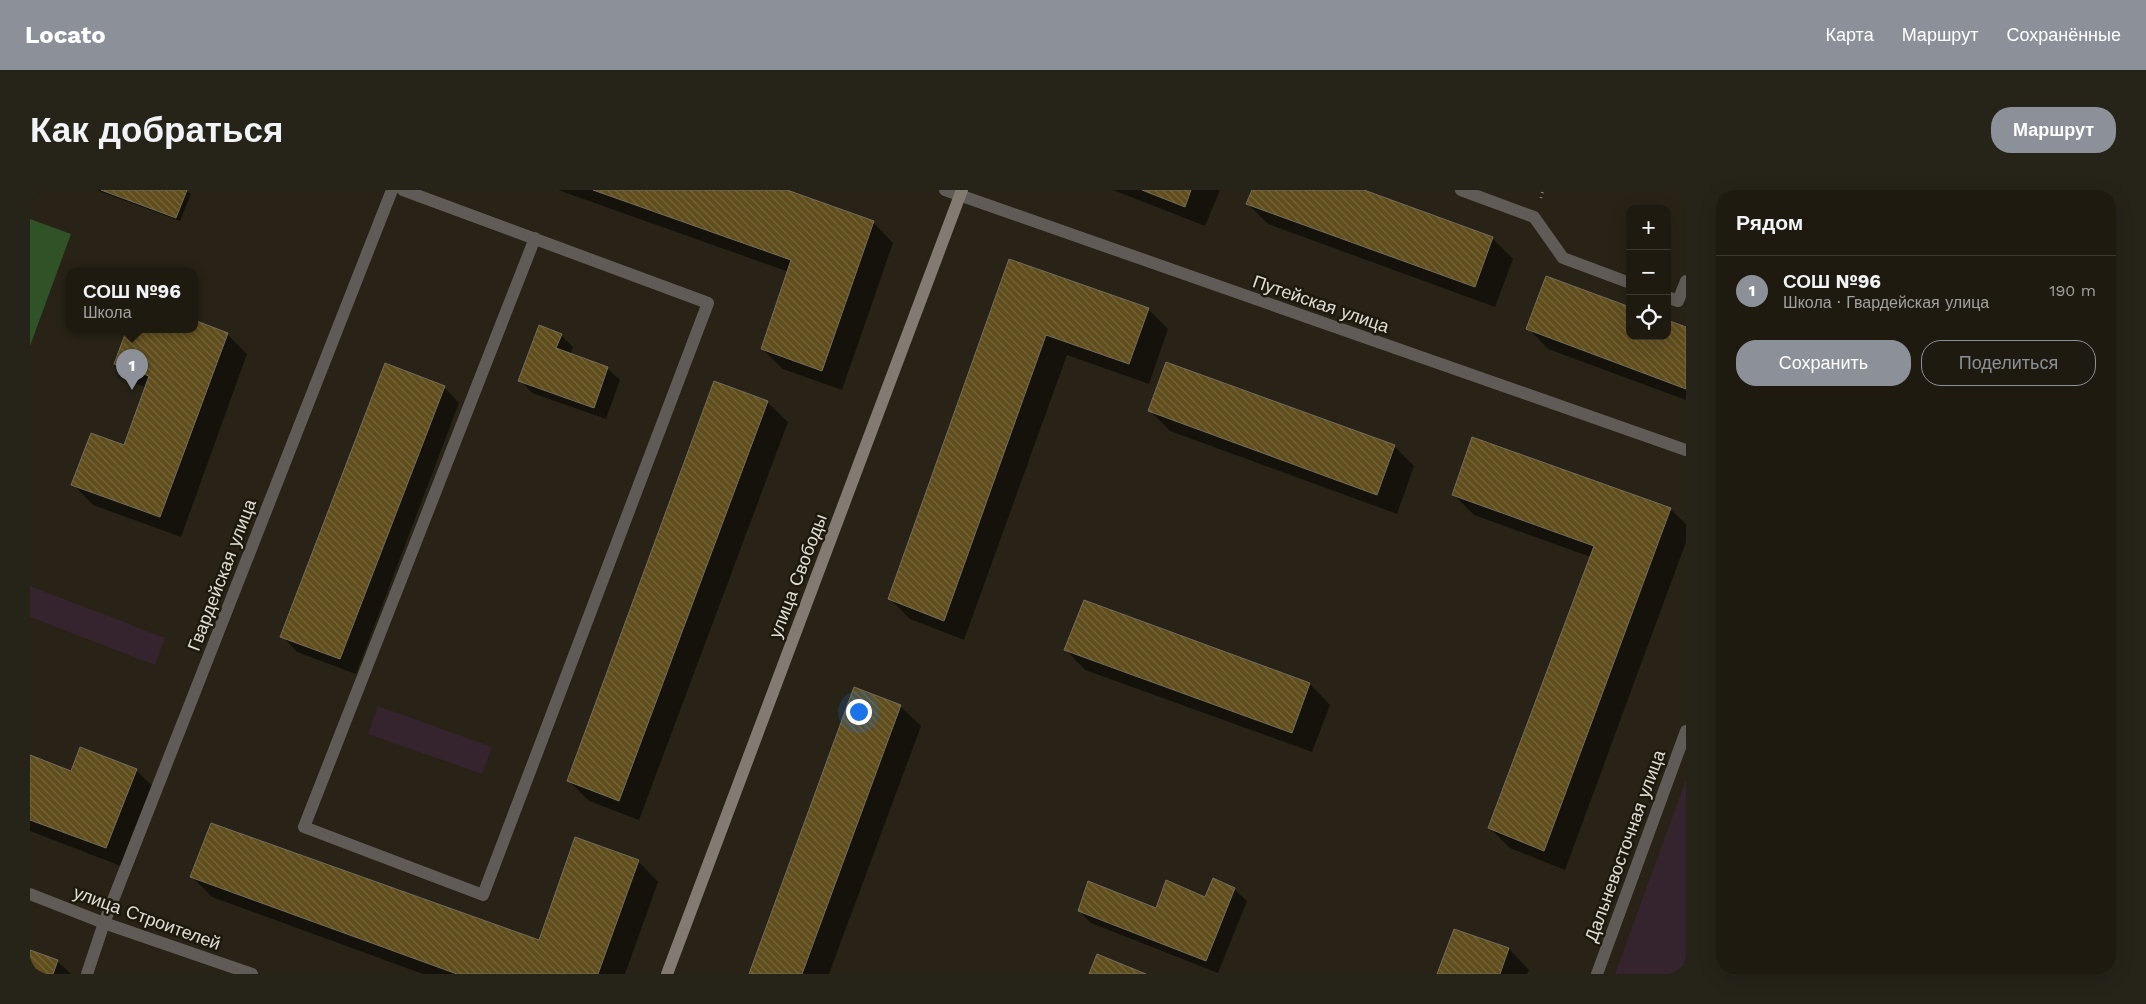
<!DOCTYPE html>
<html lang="ru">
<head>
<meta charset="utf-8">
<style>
  :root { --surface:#1e1a10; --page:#262319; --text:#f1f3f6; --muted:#a1a19f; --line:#3c3830; --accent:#8c9099 }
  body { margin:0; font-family:"Work Sans",sans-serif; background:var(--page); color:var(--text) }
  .controls { position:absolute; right:15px; top:15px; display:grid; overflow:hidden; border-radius:10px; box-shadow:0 5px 20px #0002 }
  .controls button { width:45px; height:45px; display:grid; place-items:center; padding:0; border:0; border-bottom:1px solid var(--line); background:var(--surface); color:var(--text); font:25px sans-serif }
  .you { position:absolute; left:828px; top:521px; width:18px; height:18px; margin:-12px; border:4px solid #fff; border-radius:50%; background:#1a73e8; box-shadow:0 0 0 8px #1a73e833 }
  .badge { display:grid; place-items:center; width:32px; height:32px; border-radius:50%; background:var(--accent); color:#fff; font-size:16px; font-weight:700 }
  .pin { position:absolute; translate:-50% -41px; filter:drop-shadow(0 1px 2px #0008) }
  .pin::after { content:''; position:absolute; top:26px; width:18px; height:15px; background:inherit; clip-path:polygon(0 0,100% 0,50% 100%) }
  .popup { position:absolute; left:36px; top:78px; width:132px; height:65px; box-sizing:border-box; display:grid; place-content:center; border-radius:10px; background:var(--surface); filter:drop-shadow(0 1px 4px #0005); font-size:16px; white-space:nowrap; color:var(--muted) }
  .popup b { font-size:19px; color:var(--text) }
  .popup::after { content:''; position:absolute; left:50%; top:100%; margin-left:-10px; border:10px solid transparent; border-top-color:var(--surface) }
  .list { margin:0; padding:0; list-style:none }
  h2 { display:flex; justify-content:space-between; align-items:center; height:65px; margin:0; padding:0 20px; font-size:21px }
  h2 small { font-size:16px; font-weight:400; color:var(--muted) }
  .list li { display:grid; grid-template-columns:32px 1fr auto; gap:15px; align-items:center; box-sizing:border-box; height:70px; padding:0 20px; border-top:1px solid var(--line) }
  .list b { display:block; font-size:19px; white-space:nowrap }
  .list p { margin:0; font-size:16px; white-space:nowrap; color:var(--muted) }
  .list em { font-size:16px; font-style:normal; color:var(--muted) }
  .actions { display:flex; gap:10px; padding:15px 20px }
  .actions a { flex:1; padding:11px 0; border:1px solid var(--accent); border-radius:20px; text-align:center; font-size:18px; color:var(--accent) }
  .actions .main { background:var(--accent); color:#fff }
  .icon { flex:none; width:28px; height:28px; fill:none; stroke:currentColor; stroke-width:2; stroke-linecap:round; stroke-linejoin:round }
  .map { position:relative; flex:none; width:1656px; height:784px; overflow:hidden; border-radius:20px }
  header { display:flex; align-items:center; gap:30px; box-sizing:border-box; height:70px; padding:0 25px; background:var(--accent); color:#fff }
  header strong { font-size:24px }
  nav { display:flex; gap:28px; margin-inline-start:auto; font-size:18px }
  .intro { display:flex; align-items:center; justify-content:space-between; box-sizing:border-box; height:120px; padding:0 30px }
  h1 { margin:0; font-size:35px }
  .button { padding:12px 22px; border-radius:20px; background:var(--accent); color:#fff; font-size:18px; font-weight:700 }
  main { display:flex; gap:30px; padding:0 30px }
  aside { flex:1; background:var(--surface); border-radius:20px; box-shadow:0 5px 20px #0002 }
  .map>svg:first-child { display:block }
  .industrial { fill:#35242e }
  .pitch { fill:#2f5227 }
  .shadow { fill:#0007 }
  .building { fill:url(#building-back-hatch); stroke:#736d5e }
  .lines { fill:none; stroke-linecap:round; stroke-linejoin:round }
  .path { stroke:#8c887e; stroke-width:3; stroke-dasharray:1 4; stroke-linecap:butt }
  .lane { stroke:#605b56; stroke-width:12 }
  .street { stroke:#605b56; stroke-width:12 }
  .secondary { stroke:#837b72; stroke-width:12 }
  .labels { text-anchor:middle; stroke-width:5; stroke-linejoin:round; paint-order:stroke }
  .street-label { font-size:18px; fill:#e1ded6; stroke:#1e190d }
</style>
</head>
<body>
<header>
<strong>Locato</strong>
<nav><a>Карта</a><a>Маршрут</a><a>Сохранённые</a></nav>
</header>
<div class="intro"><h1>Как добраться</h1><a class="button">Маршрут</a></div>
<main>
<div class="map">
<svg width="1656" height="784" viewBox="0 0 1656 784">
  <defs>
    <pattern id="building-back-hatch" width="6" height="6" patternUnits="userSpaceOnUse" patternTransform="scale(1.25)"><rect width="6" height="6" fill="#5f4d1c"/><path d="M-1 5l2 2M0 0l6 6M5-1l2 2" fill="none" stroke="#76663c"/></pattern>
  </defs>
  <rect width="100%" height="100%" fill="#282316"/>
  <g class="industrial">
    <path d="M 0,396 L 135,448 L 125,475 L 0,427 Z"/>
    <path d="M 348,516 L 462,557 L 452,584 L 338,544 Z"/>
    <path d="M 1656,590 L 1656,784 L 1585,784 Z"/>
  </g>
  <path class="pitch" d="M 0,29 L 41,44 L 0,156 Z"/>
  <g class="shadow">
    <path d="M 66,0 L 155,0 L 161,4 L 150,31 Z"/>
    <path d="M 528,0 L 753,0 L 843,32 L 863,53 L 812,200 L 753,179 L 732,159 L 759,82 Z"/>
    <path d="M 1083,0 L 1190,0 L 1175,36 Z"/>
    <path d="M 1223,0 L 1330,0 L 1462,48 L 1483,69 L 1465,117 L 1238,34 L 1218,14 Z"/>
    <path d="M 980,70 L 1118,119 L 1138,139 L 1119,194 L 1037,165 L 934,450 L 880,429 L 859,408 Z"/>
    <path d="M 1498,138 L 1600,146 L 1637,146 L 1656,138 L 1656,210 L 1518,159 Z"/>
    <path d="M 99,139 L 164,139 L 197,144 L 217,164 L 151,347 L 63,315 L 43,294 L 94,256 L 116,197 L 106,194 L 86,173 Z"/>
    <path d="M 531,145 L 543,157 L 540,165 L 577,178 L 590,190 L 576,229 L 502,203 L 490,190 Z"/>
    <path d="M 414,197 L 429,213 L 326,484 L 267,462 L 252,446 Z"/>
    <path d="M 737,212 L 758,232 L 609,630 L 559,611 L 538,590 Z"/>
    <path d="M 1120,221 L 1364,256 L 1384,276 L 1367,324 L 1140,241 Z"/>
    <path d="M 1424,305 L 1640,319 L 1656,334 L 1656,352 L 1535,680 L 1480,658 L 1460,638 L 1561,367 L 1444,325 Z"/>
    <path d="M 1054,411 L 1280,494 L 1300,515 L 1282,562 L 1055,480 L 1035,459 Z"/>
    <path d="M 870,516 L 891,536 L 799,784 L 720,784 Z"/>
    <path d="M 0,567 L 42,583 L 106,580 L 126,600 L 96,678 L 0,641 Z"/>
    <path d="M 608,671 L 628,692 L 595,784 L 393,784 L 182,707 L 162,687 L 509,752 Z"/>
    <path d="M 1204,699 L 1217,711 L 1188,783 L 1061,733 L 1049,721 L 1127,720 L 1176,709 Z"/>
    <path d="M 1425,741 L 1479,759 L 1499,780 L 1497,784 L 1409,784 Z"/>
    <path d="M 0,761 L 27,771 L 41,784 L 0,784 Z"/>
  </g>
  <g class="building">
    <path d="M 71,0 L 157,0 L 146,28 Z"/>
    <path d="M 563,0 L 757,0 L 844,31 L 792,181 L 731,159 L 761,70 Z"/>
    <path d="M 1112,0 L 1161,0 L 1155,17 Z"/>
    <path d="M 1222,0 L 1334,0 L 1463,47 L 1445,97 L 1216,14 Z"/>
    <path d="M 979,69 L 1119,118 L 1099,174 L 1016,145 L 914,431 L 858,409 Z"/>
    <path d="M 1516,86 L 1600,117 L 1600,146 L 1637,146 L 1637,130 L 1656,137 L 1656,199 L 1496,139 Z"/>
    <path d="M 164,130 L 198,143 L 130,327 L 41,295 L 61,243 L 94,255 L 119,186 L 84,174 L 97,139 L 164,139 Z"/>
    <path d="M 509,135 L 532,144 L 526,158 L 578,177 L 564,218 L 488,191 Z"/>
    <path d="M 1136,172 L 1365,255 L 1347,305 L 1118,221 Z"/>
    <path d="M 355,173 L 415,196 L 310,469 L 250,447 Z"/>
    <path d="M 684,191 L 738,211 L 589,611 L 537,591 Z"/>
    <path d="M 1442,247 L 1641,318 L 1514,661 L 1458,638 L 1564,356 L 1422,305 Z"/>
    <path d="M 1054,410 L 1280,493 L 1262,543 L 1034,460 Z"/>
    <path d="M 824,497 L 871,515 L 772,784 L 719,784 Z"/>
    <path d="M 50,557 L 107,579 L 76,658 L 0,630 L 0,565 L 41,581 Z"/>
    <path d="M 181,633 L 509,750 L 545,647 L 609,670 L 568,784 L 427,784 L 160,687 Z"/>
    <path d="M 1183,688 L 1205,698 L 1176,771 L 1048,721 L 1058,691 L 1126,718 L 1136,690 L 1175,707 Z"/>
    <path d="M 1424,739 L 1479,758 L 1470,784 L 1407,784 Z"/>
    <path d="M 0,760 L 28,770 L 23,784 L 0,784 Z"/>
    <path d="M 1067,764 L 1116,784 L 1059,784 Z"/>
  </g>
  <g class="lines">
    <path class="path" d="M 1511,8 L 1513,0"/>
    <g class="lane">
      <path d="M 373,0 L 678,113 L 453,705 L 274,637 L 505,48"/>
      <path d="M 1431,0 L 1504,27 L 1533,68 L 1600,93"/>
      <path d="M 1637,107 L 1648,111 L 1656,91"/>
    </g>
    <g class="street">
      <path d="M 915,0 L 1656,260"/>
      <path d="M 0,704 L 74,733 L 222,784"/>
      <path d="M 57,784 L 74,733 L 362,0"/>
      <path d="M 1567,784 L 1656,541"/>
    </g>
    <path class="secondary" d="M 637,784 L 932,0"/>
  </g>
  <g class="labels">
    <g class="street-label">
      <text transform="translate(1291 114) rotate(19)" y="6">Путейская улица</text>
      <text transform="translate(192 385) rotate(-69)" y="6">Гвардейская улица</text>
      <text transform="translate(768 386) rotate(-69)" y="6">улица Свободы</text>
      <text transform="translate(1595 656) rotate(-70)" y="6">Дальневосточная улица</text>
      <text transform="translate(117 728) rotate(20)" y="6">улица Строителей</text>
    </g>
  </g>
</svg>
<div class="controls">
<button>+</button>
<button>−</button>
<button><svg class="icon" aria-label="locate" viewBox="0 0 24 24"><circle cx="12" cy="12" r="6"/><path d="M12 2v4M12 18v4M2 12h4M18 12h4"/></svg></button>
</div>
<div class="you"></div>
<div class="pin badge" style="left:102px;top:200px">1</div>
<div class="popup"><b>СОШ №96</b>Школа</div>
</div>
<aside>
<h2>Рядом<small></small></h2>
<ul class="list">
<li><span class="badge">1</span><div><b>СОШ №96</b><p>Школа · Гвардейская улица</p></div><em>190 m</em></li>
</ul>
<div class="actions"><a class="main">Сохранить</a><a>Поделиться</a></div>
</aside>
</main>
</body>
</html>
